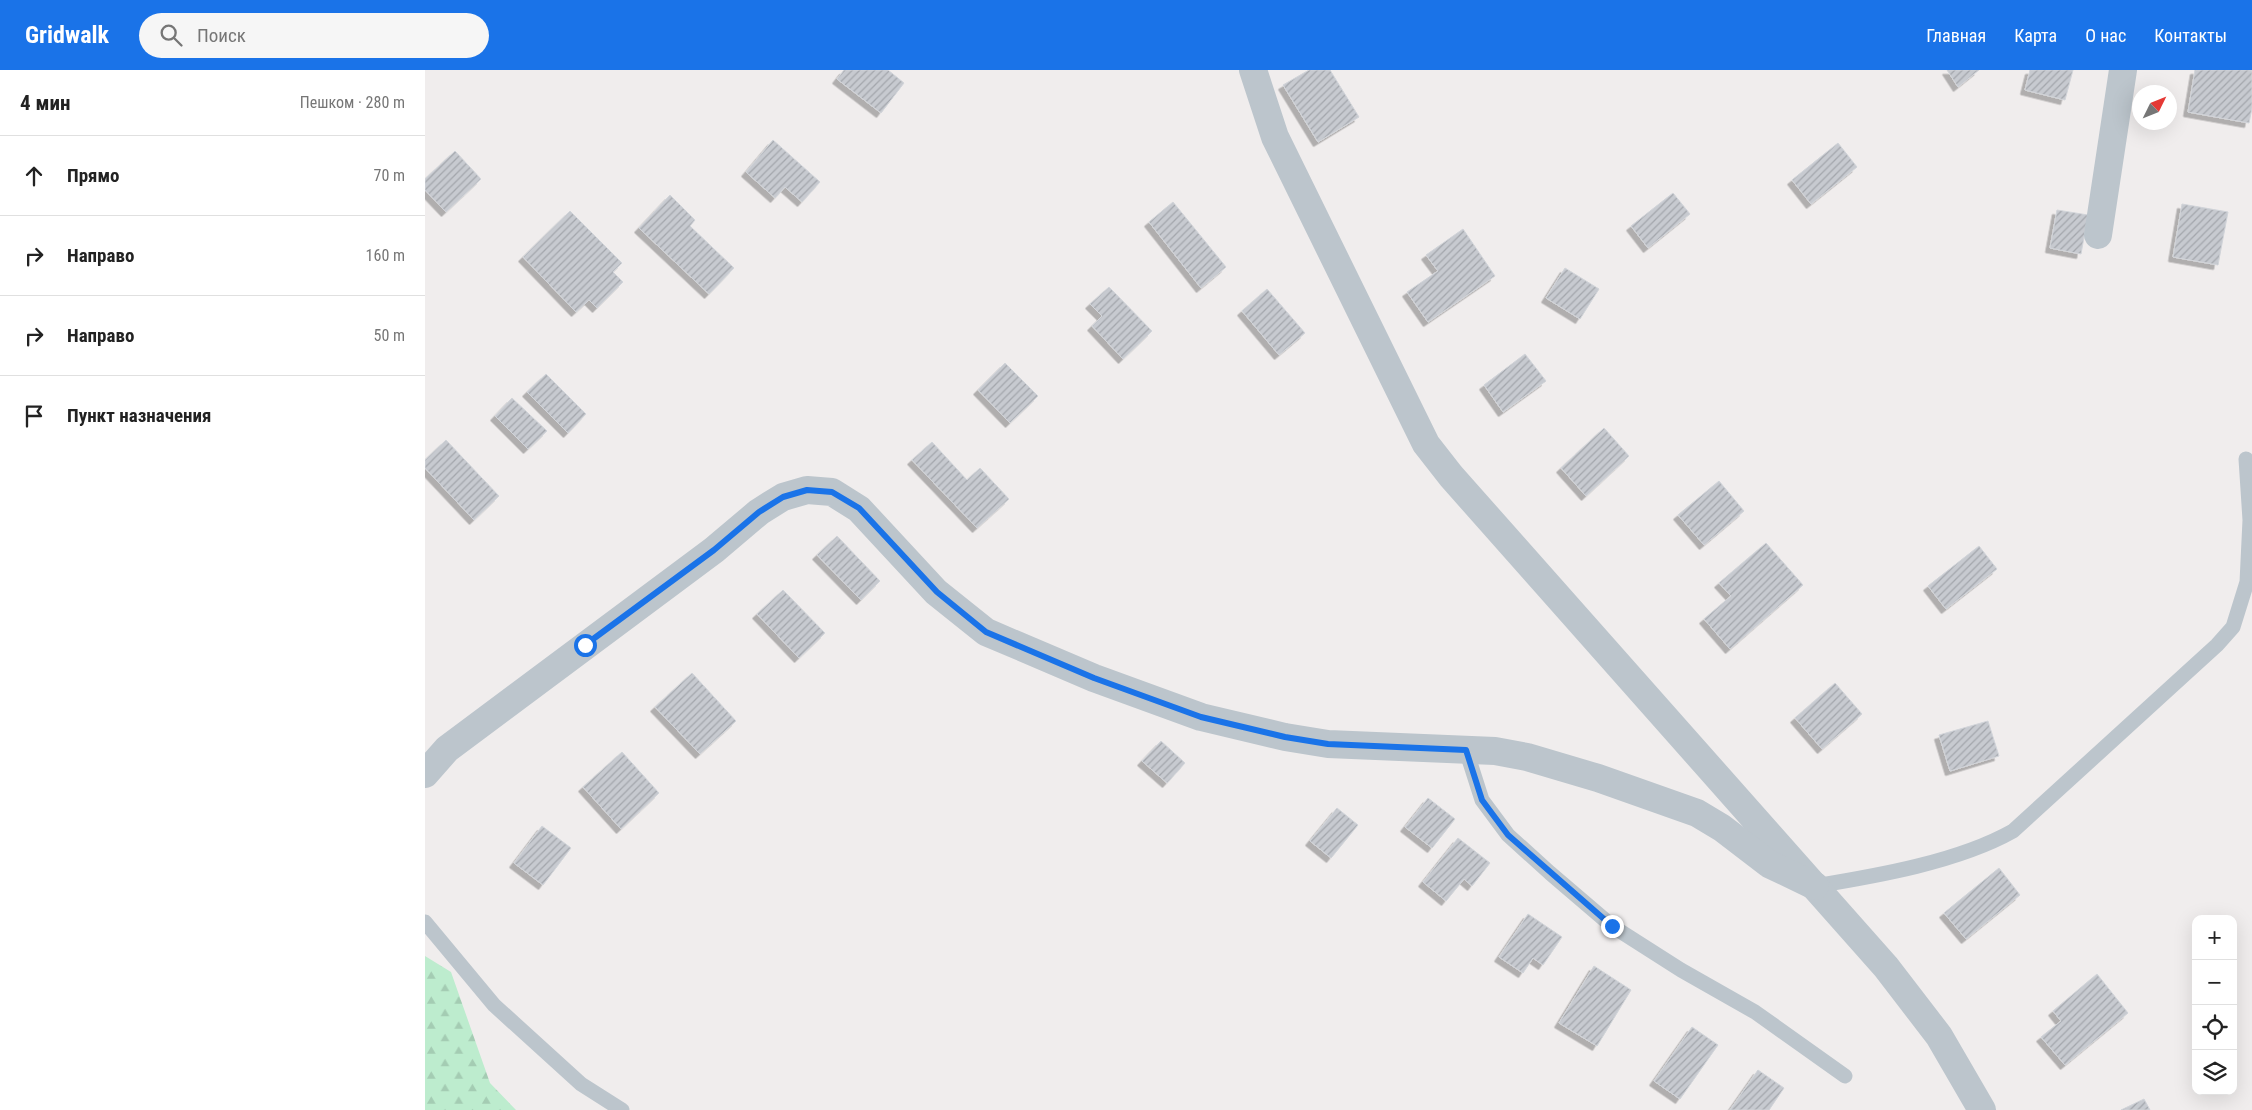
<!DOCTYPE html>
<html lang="ru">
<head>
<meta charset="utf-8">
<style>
  :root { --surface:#fff; --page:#f6f6f6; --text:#222; --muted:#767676; --line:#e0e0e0; --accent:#1a73e8 }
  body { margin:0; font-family:"Roboto Condensed",sans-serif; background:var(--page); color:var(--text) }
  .controls { position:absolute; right:15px; bottom:15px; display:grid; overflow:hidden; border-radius:10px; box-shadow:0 5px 20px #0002 }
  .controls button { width:45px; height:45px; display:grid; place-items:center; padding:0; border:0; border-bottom:1px solid var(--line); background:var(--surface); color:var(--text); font:25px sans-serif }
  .compass { position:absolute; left:1707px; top:15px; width:45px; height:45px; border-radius:50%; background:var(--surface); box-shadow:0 5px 20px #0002; rotate:47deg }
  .stop { position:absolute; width:15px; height:15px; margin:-11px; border:4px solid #1a73e8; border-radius:50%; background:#fff }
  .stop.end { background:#1a73e8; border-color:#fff; box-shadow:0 1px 5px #0008 }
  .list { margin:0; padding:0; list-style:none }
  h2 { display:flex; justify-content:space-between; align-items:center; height:65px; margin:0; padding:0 20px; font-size:21px }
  h2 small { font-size:16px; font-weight:400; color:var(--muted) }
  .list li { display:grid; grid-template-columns:32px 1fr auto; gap:15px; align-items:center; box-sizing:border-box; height:80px; padding:0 20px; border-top:1px solid var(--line) }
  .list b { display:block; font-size:19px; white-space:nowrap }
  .list em { font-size:16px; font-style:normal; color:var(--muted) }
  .icon { flex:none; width:28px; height:28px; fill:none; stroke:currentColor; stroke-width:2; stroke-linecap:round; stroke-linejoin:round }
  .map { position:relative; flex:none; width:1827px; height:1040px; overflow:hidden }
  header { display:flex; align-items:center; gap:30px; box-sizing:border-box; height:70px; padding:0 25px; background:var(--accent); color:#fff }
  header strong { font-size:24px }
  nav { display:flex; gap:28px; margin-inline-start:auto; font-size:18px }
  .search { width:350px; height:45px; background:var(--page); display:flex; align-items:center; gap:12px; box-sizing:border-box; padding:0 18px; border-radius:28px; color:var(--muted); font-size:19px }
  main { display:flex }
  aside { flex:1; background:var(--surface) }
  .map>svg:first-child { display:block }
  .forest { fill:url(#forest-firs) }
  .building { fill:url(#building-hatch); stroke:#d1d4d9; filter:url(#shadow) }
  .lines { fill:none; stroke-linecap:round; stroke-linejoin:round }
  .lane { stroke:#bcc5cc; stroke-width:15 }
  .street { stroke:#bcc5cc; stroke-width:28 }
  .route { stroke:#1a73e8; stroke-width:6 }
</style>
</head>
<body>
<header>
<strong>Gridwalk</strong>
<div class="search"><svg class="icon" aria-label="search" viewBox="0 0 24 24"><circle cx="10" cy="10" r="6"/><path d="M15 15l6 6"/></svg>Поиск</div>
<nav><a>Главная</a><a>Карта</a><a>О нас</a><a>Контакты</a></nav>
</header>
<main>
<aside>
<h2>4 мин<small>Пешком · 280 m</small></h2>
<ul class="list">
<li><svg class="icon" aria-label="ahead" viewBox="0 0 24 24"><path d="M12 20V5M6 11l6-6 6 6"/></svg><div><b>Прямо</b></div><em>70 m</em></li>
<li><svg class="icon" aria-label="right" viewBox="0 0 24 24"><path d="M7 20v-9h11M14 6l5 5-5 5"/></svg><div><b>Направо</b></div><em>160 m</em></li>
<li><svg class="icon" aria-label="right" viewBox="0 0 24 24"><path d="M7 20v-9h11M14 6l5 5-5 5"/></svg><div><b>Направо</b></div><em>50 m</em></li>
<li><svg class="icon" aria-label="arrive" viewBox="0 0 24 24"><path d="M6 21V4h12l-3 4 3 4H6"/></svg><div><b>Пункт назначения</b></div></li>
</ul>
</aside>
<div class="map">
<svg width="1827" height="1040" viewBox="0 0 1827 1040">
  <defs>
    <pattern id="forest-firs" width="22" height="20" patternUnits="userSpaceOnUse" patternTransform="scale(1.25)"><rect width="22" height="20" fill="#bdecce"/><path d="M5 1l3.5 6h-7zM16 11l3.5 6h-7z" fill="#a4ccb3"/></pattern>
    <pattern id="building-hatch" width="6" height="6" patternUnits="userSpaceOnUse" patternTransform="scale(1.25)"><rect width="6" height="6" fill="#c7cad0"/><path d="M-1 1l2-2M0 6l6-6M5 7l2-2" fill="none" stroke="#a3a6ac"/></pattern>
    <filter id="shadow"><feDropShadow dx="-4.5" dy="4.5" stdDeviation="0" flood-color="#0004"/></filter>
  </defs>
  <rect width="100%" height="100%" fill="#f0eded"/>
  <path class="forest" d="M 0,886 L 26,902 L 65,1013 L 91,1040 L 0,1040 Z"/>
  <g class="building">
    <path d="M 419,0 L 463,0 L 479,13 L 456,43 L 412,9 Z"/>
    <path d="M 884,0 L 905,0 L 934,47 L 893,72 L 858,15 Z"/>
    <path d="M 1522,0 L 1554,0 L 1533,17 Z"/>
    <path d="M 1605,0 L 1648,0 L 1640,30 L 1600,20 Z"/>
    <path d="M 1770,0 L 1827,0 L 1827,38 L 1824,53 L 1763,42 Z"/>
    <path d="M 348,70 L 395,112 L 377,132 L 360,117 L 350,128 L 321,102 Z"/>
    <path d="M 1413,73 L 1432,97 L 1386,134 L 1367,110 Z"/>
    <path d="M 30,81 L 56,109 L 21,142 L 0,120 L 0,109 Z"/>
    <path d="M 1248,123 L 1265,144 L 1223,178 L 1206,156 Z"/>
    <path d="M 245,125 L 270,150 L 265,156 L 309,198 L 284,224 L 214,158 Z"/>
    <path d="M 748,132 L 801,197 L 776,218 L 724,152 Z"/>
    <path d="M 1757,134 L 1803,142 L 1793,195 L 1748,187 Z"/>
    <path d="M 1632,140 L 1663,145 L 1656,184 L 1625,178 Z"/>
    <path d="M 145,141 L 197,193 L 188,202 L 198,212 L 172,238 L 164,230 L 151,242 L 98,187 Z"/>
    <path d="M 1038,159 L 1070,206 L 1003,252 L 982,222 L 1013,201 L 1001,185 Z"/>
    <path d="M 1140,198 L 1174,219 L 1155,249 L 1121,228 Z"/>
    <path d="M 684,217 L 727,261 L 698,289 L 667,256 L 677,246 L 665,234 Z"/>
    <path d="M 842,219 L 880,263 L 854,285 L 817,241 Z"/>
    <path d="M 1100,284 L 1121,311 L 1078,342 L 1059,315 Z"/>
    <path d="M 580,293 L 613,326 L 585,353 L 553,320 Z"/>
    <path d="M 121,304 L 161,344 L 143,363 L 102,322 Z"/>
    <path d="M 87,328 L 122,361 L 103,379 L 70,346 Z"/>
    <path d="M 1179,358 L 1204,386 L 1161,426 L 1136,398 Z"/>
    <path d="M 21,370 L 74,426 L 49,450 L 0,398 L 0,390 Z"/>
    <path d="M 507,372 L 542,410 L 555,398 L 584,429 L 552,458 L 487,390 Z"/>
    <path d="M 1294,411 L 1319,441 L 1279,475 L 1253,445 Z"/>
    <path d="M 412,466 L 455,511 L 436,530 L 392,485 Z"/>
    <path d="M 1341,473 L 1378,515 L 1305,579 L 1279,549 L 1306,526 L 1294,513 Z"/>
    <path d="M 1554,476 L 1572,499 L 1521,539 L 1503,516 Z"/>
    <path d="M 358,520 L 400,563 L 374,588 L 332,544 Z"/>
    <path d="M 267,603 L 311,651 L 275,684 L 230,637 Z"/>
    <path d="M 1410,613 L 1437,644 L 1397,679 L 1370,648 Z"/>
    <path d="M 1563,651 L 1574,686 L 1525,701 L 1514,665 Z"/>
    <path d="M 736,671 L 760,693 L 742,713 L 717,691 Z"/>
    <path d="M 197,682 L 234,723 L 196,759 L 158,717 Z"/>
    <path d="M 1003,728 L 1030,749 L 1007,778 L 980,757 Z"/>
    <path d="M 912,738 L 933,755 L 906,788 L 885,771 Z"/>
    <path d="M 117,756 L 146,778 L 118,815 L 89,793 Z"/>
    <path d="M 1033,768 L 1065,793 L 1047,816 L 1039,809 L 1021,831 L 998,812 Z"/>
    <path d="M 1574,798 L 1595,825 L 1541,869 L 1519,843 Z"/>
    <path d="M 1103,844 L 1137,867 L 1118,895 L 1108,888 L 1098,903 L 1074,887 Z"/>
    <path d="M 1169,896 L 1206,920 L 1172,976 L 1134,953 Z"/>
    <path d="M 1672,904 L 1703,943 L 1640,995 L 1616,967 L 1636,951 L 1628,941 Z"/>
    <path d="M 1267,957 L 1293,975 L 1255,1029 L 1229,1011 Z"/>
    <path d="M 1333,1000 L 1359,1018 L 1344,1040 L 1305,1040 Z"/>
    <path d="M 1719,1029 L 1725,1040 L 1696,1040 Z"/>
  </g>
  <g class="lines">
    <g class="lane">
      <path d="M 1041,680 L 1057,730 L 1083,765 L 1125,803 L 1187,856 L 1256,900 L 1330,942 L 1420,1006"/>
      <path d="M 1390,816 C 1451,806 1533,792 1588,761 L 1792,575 L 1808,557 L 1822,512 L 1825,450 L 1821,389"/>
      <path d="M 0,852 L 69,935 L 156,1014 L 197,1040"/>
    </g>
    <g class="street">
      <path d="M 828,0 L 850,67 L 1001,374 L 1026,406 L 1461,897 L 1514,966 L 1557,1040"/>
      <path d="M 1673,165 L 1698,0"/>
      <path d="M 0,704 L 22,679 L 289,480 L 334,442 L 358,427 L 382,420 L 407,422 L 434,439 L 511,522 L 561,562 L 669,608 L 776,647 L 860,667 L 903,674 L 1070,681 L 1102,687 L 1173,708 L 1272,743 L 1297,758 L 1344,794 L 1390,816"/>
    </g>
  </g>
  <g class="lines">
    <path class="route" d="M 160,575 L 289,480 L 334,442 L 358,427 L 382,420 L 407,422 L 434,438 L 512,522 L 561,562 L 669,608 L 776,647 L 860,667 L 903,674 L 1041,680 L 1057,730 L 1083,765 L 1187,856"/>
  </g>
</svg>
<div class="controls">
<button>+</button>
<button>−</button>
<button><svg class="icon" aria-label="locate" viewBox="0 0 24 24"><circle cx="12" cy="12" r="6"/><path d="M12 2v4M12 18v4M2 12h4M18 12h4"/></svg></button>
<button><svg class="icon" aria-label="layers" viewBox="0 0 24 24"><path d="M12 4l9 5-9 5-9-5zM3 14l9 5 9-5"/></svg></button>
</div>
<svg class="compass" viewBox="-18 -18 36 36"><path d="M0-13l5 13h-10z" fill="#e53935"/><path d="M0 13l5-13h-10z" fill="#767676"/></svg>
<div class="stop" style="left:160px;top:575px"></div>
<div class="stop end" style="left:1187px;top:856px"></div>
</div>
</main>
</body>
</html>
